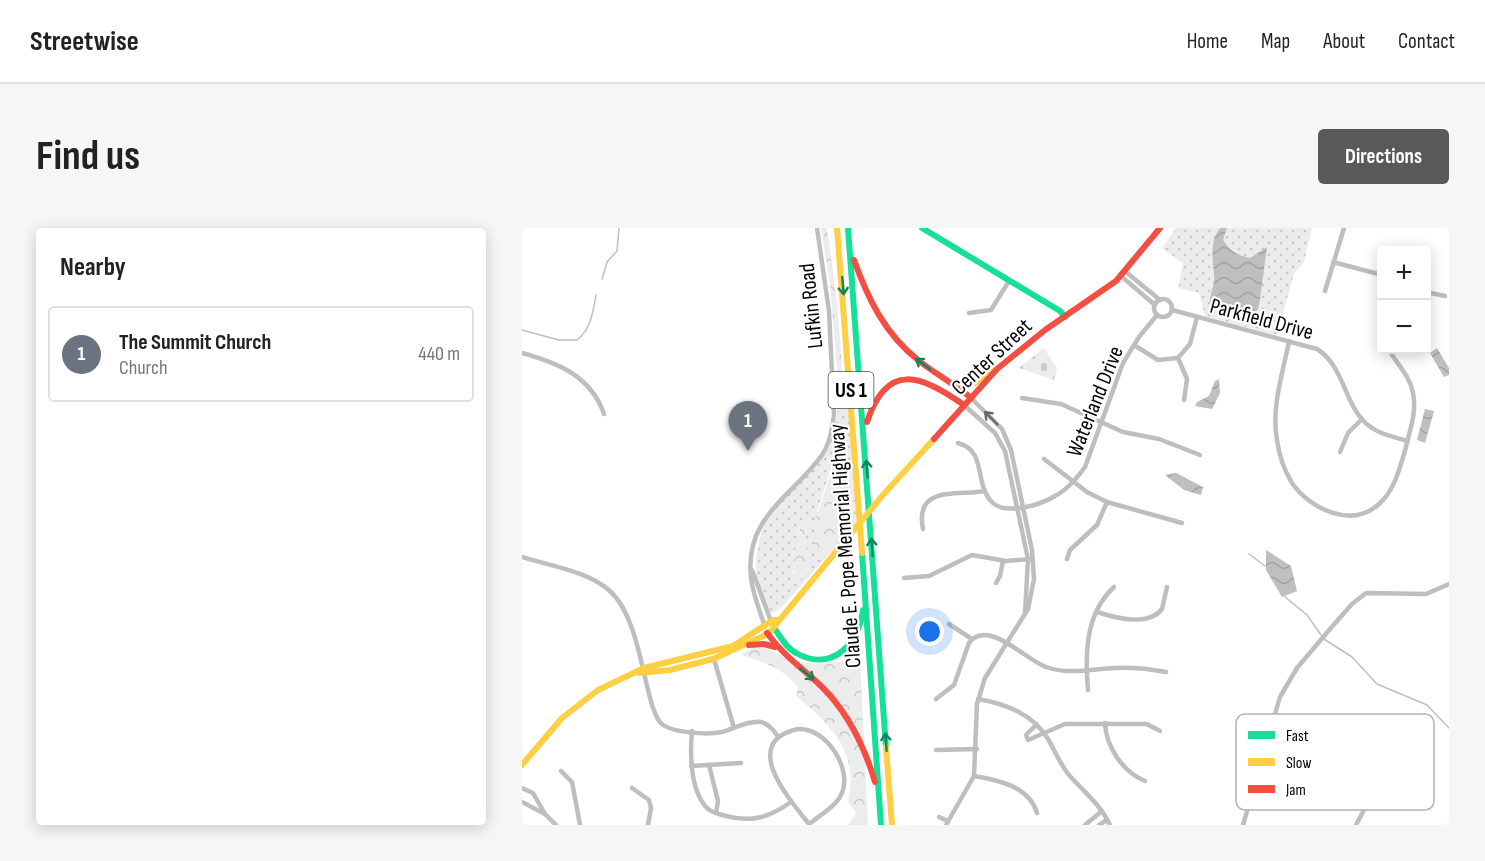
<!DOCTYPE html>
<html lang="en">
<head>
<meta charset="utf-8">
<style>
  :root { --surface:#fff; --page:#f6f6f6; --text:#222; --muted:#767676; --line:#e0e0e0; --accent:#595959 }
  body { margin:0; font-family:"Sofia Sans Condensed",sans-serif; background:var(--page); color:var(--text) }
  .controls { position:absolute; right:18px; top:18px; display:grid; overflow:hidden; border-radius:6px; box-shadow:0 3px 15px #0003 }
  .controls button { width:54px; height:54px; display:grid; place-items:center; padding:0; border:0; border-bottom:2px solid var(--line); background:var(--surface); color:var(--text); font:30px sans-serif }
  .you { position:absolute; left:408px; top:404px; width:21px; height:21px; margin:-15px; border:4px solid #fff; border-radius:50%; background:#1a73e8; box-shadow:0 0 0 9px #1a73e833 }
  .badge { display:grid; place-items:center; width:39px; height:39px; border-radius:50%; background:var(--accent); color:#fff; font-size:20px; font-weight:700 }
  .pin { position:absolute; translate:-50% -50px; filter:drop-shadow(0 2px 3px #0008) }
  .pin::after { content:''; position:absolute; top:32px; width:21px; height:18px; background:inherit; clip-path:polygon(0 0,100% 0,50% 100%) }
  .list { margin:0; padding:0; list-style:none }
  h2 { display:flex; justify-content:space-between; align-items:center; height:78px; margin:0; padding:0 24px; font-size:26px }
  h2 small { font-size:20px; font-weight:400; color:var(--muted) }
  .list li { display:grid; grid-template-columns:39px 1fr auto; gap:18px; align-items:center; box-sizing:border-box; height:96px; margin:0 12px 12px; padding:0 12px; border:2px solid var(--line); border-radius:6px }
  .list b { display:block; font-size:22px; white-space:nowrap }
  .list p { margin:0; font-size:20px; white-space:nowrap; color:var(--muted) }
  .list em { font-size:20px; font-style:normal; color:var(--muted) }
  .map { position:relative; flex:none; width:927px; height:597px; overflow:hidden; border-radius:6px }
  header { display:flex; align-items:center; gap:36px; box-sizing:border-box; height:84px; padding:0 30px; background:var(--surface); border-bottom:2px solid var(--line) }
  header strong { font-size:28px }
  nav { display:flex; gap:33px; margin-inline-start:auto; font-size:21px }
  .intro { display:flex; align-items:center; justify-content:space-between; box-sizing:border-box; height:144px; padding:0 36px }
  h1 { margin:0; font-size:42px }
  .button { padding:15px 27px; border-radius:6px; background:var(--accent); color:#fff; font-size:21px; font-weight:700 }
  main { display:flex; gap:36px; padding:0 36px }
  aside { flex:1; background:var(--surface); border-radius:6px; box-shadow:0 3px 15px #0003 }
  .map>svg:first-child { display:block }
  .green { fill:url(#green-dots); fill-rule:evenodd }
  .forest { fill:url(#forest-crowns) }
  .cemetery { fill:url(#cemetery-stones) }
  .water { fill:url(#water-waves) }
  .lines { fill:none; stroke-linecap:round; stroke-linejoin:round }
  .stream { stroke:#bfbfbf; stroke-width:1.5 }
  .street { stroke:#bebebe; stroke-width:4.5 }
  .fast { stroke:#16e098; stroke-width:6 }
  .slow { stroke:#ffcf43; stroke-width:6 }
  .jam { stroke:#f24e42; stroke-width:6 }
  .oneway { stroke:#0d865b }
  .oneway2 { stroke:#686868 }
  .labels { text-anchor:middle; stroke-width:4.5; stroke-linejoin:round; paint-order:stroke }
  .shield { fill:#fff; stroke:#4c4c4c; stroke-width:1.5 }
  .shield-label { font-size:21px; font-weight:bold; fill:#000 }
  .street-label { font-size:22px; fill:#000; stroke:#fff }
  .key { fill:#fff; stroke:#b2b2b2; stroke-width:1.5 }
  .key-label { font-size:16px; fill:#000 }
</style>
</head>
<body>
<header>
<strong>Streetwise</strong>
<nav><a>Home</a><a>Map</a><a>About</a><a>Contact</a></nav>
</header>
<div class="intro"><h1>Find us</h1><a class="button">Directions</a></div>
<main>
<aside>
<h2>Nearby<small></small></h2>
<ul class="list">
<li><span class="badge" style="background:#6b7280">1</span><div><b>The Summit Church</b><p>Church</p></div><em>440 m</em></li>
</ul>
</aside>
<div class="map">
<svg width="927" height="597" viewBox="0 0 927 597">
  <defs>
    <pattern id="green-dots" width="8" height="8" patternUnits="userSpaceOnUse" patternTransform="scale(1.5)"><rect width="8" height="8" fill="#ececec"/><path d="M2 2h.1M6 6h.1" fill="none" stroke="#c9c9c9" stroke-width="1.8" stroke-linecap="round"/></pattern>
    <pattern id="forest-crowns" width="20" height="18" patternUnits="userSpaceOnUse" patternTransform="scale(1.5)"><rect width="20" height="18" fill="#ececec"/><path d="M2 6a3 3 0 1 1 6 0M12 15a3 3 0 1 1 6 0" fill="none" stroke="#c9c9c9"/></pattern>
    <pattern id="cemetery-stones" width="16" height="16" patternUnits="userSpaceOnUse" patternTransform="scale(1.5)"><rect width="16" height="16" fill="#ececec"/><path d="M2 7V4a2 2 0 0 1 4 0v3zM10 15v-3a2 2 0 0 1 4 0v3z" fill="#c9c9c9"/></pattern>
    <pattern id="water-waves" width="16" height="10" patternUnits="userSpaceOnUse" patternTransform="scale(1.5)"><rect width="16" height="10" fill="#bfbfbf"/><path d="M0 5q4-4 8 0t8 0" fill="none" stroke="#a2a2a2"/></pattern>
  </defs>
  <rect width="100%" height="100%" fill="#fff"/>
  <g class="green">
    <path d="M 654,0 L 790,0 L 782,34 L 772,46 L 755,107 L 683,88 L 677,65 L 656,60 L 661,35 L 640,20 Z"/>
    <path d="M 318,160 L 325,160 L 335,295 L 258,381 L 250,385 L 245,383 L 234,348 L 234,330 L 239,305 L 246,288 L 302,228 L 313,200 ZM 321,212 L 330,285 L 295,284 L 317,214 ZM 287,290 L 283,312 L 287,329 L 285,347 L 271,346 L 277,299 Z"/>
  </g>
  <g class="forest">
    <path d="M 299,0 L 305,0 C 309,28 326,144 317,163 L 308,56 Z"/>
    <path d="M 320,211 L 324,227 L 330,296 L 312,321 L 302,329 L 293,317 L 292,296 Z"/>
    <path d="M 283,289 L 287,290 L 283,312 L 287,329 L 285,347 L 276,353 C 267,346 275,299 283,289 Z"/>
    <path d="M 243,419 C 275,439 302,439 338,429 L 346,597 L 326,597 L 334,585 L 326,573 C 338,524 308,496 274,468 L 276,460 C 264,441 240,433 219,427 L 230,420 Z"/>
  </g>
  <path class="cemetery" d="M 522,120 L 535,140 L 532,152 L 497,140 Z"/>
  <g class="water">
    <path d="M 698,0 L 705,0 L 701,12 C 708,23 715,27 728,30 L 745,19 L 737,78 L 733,88 L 688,77 C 687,66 693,58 692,48 C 691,32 687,14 698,0 Z"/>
    <path d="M 915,120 L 927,140 L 927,147 L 922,149 L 908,125 Z"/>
    <path d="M 697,151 L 698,165 L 690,181 L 673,178 L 675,174 L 687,168 L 693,153 Z"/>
    <path d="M 903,181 L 912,183 L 903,215 L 895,212 Z"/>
    <path d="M 654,245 L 681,259 L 679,267 L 662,262 L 643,247 Z"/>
    <path d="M 744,322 L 769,338 L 775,363 L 760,369 L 744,342 Z"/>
  </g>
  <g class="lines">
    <g class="stream">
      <path d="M 80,51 L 85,34 L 95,23 L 97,0"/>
      <path d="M 0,102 L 37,112 L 55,112 C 69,101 71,84 74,67"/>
      <path d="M 727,326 L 743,338"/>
      <path d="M 762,368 L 785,387 L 799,407"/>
      <path d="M 802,411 L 830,429 L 855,456 L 905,477 L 927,500"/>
    </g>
    <g class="street">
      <path d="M 811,34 L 860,47"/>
      <path d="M 604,44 L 638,72"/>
      <path d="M 599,48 L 633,77"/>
      <path d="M 803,63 L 822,0"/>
      <path d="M 904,64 L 923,68"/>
      <circle cx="641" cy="80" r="9"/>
      <path d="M 650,82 L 795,121 C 824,139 822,182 850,200 C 860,207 873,209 885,213"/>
      <path d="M 860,83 L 860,105"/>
      <path d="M 447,85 L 469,82 L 487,53"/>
      <path d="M 767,113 C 761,145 749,179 755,212 C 757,227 762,242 770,255 C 788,281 830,301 857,276 C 873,262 878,239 884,219 C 888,201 895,184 891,165 C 888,148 875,136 867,122"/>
      <path d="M 612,117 L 636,132 L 656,130 L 668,116 L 675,89"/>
      <path d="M 0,125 C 36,135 69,148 82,186"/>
      <path d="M 656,130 L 665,151 L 662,172"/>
      <path d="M 500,170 L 539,176 L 601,204 L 637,211 L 678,227"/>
      <path d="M 442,177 L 473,205 L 483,223 L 506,331 L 503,385"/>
      <path d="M 436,215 C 464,222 453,254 468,272 C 481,289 518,277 533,268 C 545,262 555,250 563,239 L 601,135 L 617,109 L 635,87"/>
      <path d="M 818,224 L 826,205 L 840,191"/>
      <path d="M 522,231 L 565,264 L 585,274 L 660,295"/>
      <path d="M 401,301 C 392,257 436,268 463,263"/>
      <path d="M 0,329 C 28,338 67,343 89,364 C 122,395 122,484 141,497 C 153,505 186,507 200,504 C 211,501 227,492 239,494 C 247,496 252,502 256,509"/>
      <path d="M 545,331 L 548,322 L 575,297 L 585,274"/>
      <path d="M 230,342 L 250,396"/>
      <path d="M 382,350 L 407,348 L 450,327 L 484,333 L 509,331"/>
      <path d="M 474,355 L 478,348 L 481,333"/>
      <path d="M 575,384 C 593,390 626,399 640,381 L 645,359"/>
      <path d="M 427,396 L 450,411"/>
      <path d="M 243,399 C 238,383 231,367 229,350 C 222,289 270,269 300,227 C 308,215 310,201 312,187 L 307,83 L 295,0"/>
      <path d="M 192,431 L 212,500"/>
      <path d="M 566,462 C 563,426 563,386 592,359"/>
      <path d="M 414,471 L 432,457 L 447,415 C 466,390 502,431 524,439 C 547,447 569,441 593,440 C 610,439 628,441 644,444"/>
      <path d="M 456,471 C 484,476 511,486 526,511 C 533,523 538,536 547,547 C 562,564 578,576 588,597"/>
      <path d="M 583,495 C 584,519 601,544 623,553"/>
      <path d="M 514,497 L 504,507 L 506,512 L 543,496 L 625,496 L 638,503"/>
      <path d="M 276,501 C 304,499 332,542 319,567 C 313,579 297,588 287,596 C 267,571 217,514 276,501 Z"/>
      <path d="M 170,503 C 168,525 168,561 184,579 C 189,585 197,586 204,588 C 230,595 248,589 269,574"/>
      <path d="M 414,522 L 455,521"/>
      <path d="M 187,537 L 196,573 L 194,585"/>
      <path d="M 169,538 L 219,535"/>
      <path d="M 39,543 L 50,554 L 58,597"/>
      <path d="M 452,548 C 476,552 507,558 515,585"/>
      <path d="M 0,560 L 11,565 L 23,586"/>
      <path d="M 110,560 L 127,572 L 129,580 L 126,597"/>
      <path d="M 0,574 L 23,586 L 34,597"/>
      <path d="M 417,589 L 426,593"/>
      <path d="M 424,597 L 452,548 L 455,476 L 463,450 L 506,381 L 512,351 L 510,322 L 489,222 L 480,201 L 449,170"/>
      <path d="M 563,597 L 580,583"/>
      <path d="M 577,597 L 585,592"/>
      <path d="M 721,597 L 758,469 L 775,440 L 808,401 L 830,376 L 844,365 L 904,366 L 927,356"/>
      <path d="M 834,597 L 874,521"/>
    </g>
    <g class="fast">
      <path d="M 326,0 L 364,519"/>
      <path d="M 400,0 L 538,83 L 543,89"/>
      <path d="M 340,325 L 359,597"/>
      <path d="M 252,400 C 259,409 264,420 274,425 C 310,445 337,416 341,382"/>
    </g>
    <g class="slow">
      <path d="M 315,0 L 340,325"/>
      <path d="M 435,156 L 453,155 L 475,141"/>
      <path d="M 117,445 L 148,442 L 191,431 L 246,406 L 360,268 L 412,211"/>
      <path d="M 364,519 L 370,597"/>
      <path d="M 0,537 L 40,490 L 76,462 L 122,440 L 211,418 L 251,392 L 256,392"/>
    </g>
    <g class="jam">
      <path d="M 332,32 C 346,71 363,106 396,132 C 413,146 433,156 449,170"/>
      <path d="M 345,194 C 365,133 399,147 442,177"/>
      <path d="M 412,211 L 475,141 L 523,102 L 594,53 L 638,0"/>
      <path d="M 245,405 C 260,426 280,440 298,457 C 326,484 342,517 353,554"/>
      <path d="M 227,417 L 242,416 L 253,419"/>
    </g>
  </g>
  <defs><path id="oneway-shaft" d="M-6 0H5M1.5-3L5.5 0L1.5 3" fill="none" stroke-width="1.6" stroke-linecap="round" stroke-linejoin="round" transform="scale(1.5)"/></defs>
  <g class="oneway">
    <use href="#oneway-shaft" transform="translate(321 58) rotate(85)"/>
    <use href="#oneway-shaft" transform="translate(401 136) rotate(-144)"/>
    <use href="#oneway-shaft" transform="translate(345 241) rotate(-94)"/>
    <use href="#oneway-shaft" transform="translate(350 319) rotate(-94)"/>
    <use href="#oneway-shaft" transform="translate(285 446) rotate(40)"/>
    <use href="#oneway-shaft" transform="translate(364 514) rotate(-94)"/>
  </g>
  <use class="oneway2" href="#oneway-shaft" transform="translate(469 190) rotate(-135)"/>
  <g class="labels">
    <rect class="shield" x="306.5" y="144" width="45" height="36" rx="4.5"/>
    <g class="shield-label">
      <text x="329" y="169">US 1</text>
    </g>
    <g class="street-label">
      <text transform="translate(288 78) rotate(-96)" y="8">Lufkin Road</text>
      <text transform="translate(740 90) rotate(15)" y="8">Parkfield Drive</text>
      <text transform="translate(469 128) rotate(-43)" y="8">Center Street</text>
      <text transform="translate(572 173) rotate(-68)" y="8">Waterland Drive</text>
      <text transform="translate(322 318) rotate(-94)" y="8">Claude E. Pope Memorial Highway</text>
    </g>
  </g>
  <rect x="714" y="486" width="198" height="96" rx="9" class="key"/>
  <rect x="726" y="503" width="27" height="8" fill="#16e098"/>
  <rect x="726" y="530" width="27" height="8" fill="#ffcf43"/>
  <rect x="726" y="557" width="27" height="8" fill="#f24e42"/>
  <g class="key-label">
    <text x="764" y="513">Fast</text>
    <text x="764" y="540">Slow</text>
    <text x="764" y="567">Jam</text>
  </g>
</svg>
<div class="controls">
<button>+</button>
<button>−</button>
</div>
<div class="you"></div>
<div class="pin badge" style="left:226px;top:223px;background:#6b7280">1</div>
</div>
</main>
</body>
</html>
